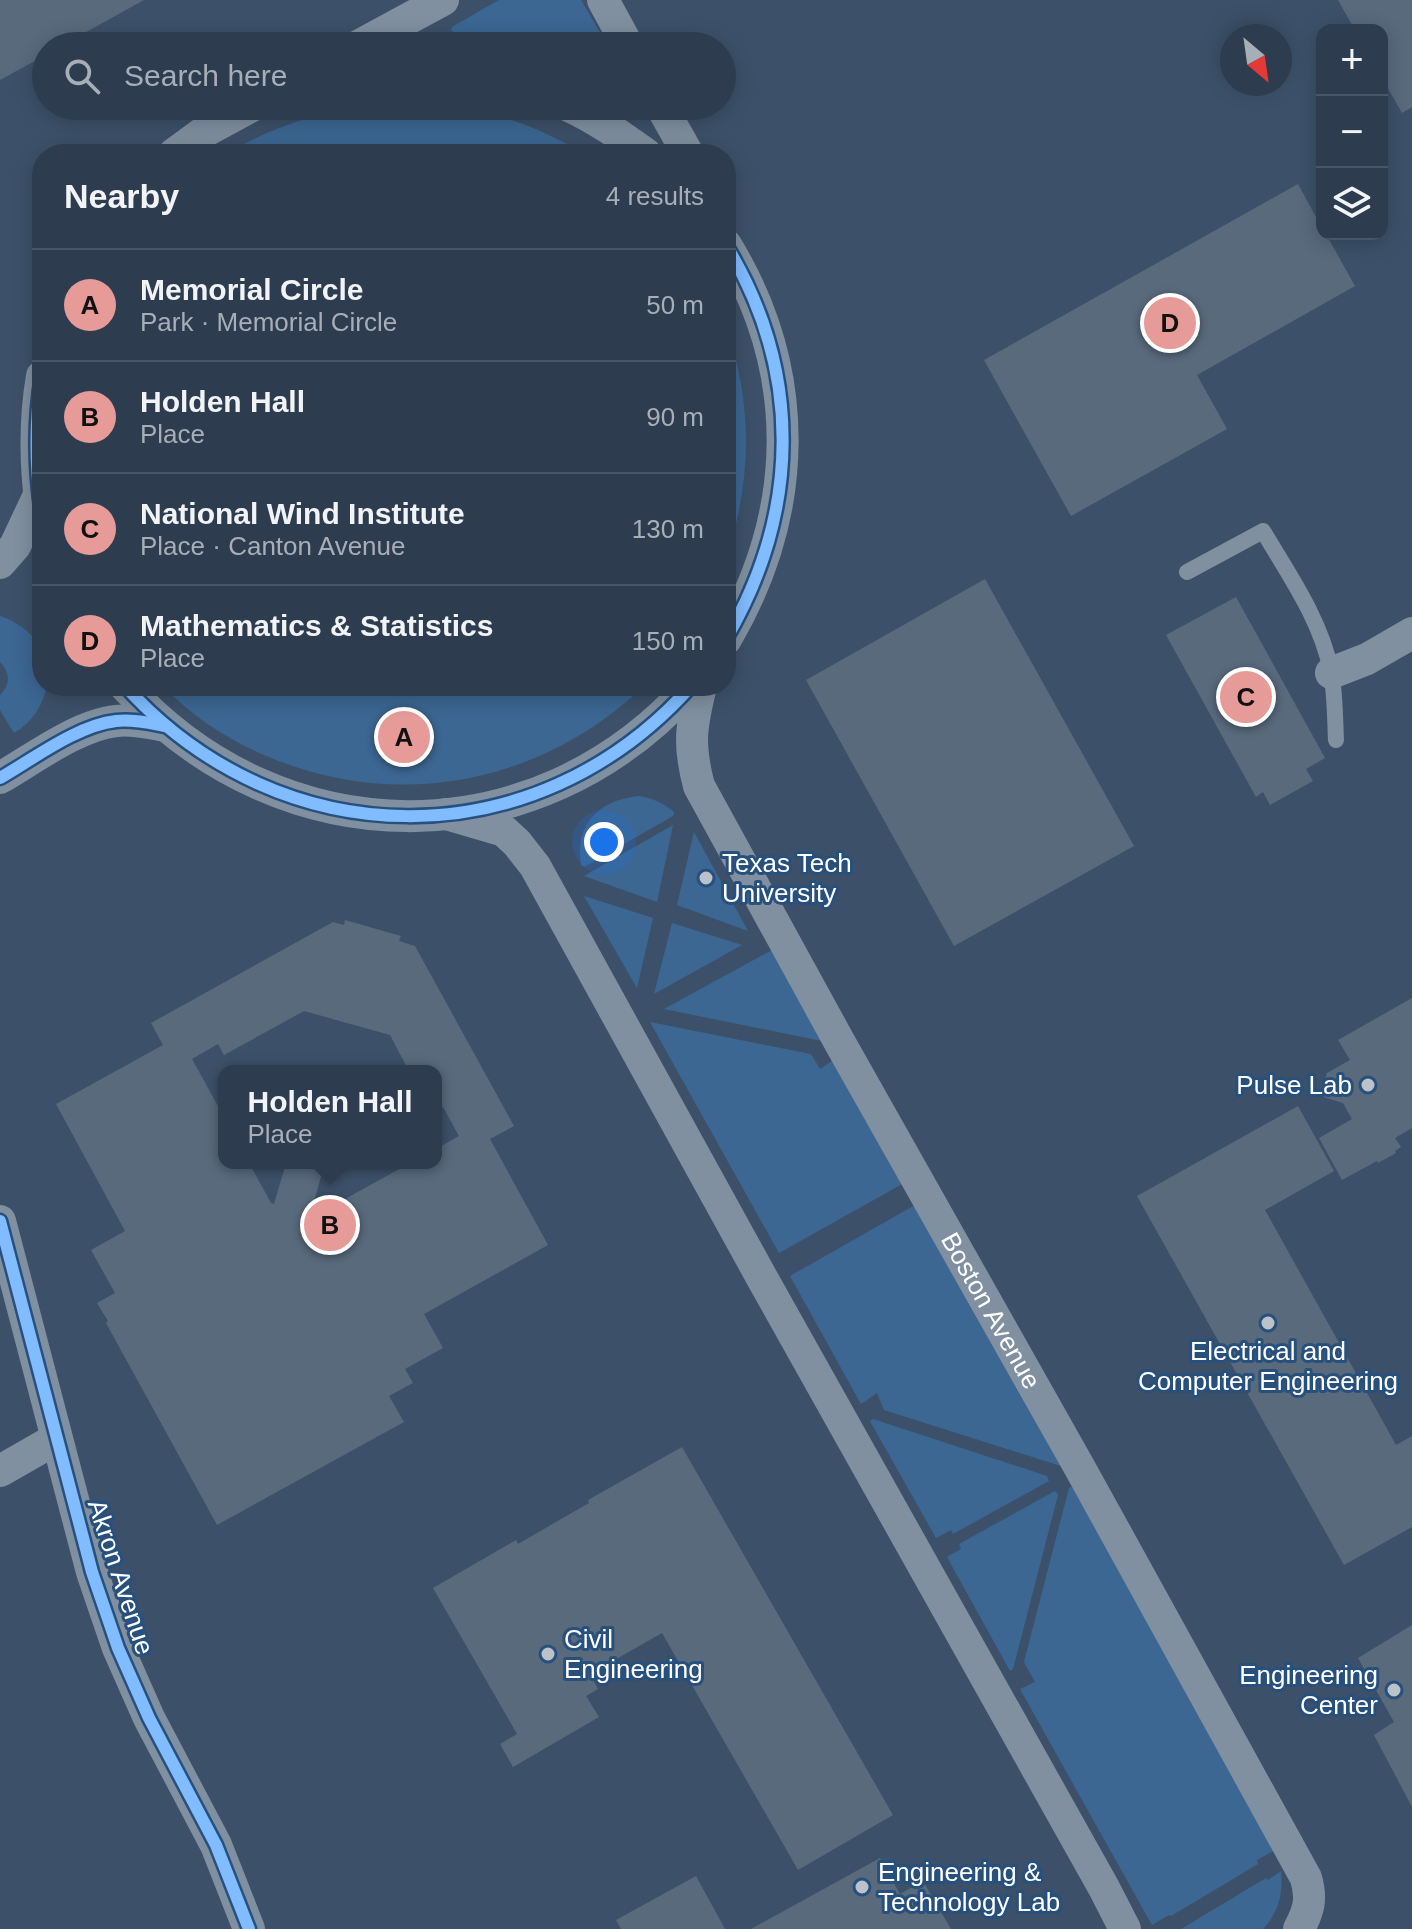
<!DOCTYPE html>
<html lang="en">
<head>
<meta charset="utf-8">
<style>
  :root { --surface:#2d3d4f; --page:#394859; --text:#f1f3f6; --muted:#a7aeb7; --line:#485666; --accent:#e69b98 }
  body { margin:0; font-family:Arial,sans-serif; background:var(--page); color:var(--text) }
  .controls { position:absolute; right:24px; top:24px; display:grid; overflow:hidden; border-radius:16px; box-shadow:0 4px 20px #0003 }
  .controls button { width:72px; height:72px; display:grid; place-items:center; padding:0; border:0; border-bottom:2px solid var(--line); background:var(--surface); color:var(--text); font:40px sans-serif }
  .compass { position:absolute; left:1220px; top:24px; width:72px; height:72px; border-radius:50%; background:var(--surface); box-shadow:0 4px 20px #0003; rotate:151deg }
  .you { position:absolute; left:604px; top:842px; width:28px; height:28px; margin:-20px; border:6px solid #fff; border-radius:50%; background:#1a73e8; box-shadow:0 0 0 12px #1a73e833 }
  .badge { display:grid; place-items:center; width:52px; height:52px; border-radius:50%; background:var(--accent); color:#111; font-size:26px; font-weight:700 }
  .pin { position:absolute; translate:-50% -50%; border:4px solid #fff; box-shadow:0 2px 8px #0006 }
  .popup { position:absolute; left:218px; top:1065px; width:224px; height:104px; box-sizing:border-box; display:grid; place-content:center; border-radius:16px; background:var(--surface); filter:drop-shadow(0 2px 6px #0005); font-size:26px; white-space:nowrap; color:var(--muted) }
  .popup b { font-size:30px; color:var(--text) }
  .popup::after { content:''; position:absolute; left:50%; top:100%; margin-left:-16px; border:16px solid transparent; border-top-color:var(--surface) }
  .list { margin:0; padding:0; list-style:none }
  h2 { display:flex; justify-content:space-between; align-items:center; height:104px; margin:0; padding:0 32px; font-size:34px }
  h2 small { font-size:26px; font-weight:400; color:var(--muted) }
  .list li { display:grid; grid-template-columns:52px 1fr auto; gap:24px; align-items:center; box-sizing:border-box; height:112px; padding:0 32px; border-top:2px solid var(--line) }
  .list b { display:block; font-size:30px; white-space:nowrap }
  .list p { margin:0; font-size:26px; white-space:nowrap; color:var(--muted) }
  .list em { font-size:26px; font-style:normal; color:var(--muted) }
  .icon { flex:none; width:44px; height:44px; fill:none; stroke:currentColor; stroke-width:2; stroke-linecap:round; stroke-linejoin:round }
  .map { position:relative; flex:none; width:1412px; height:1929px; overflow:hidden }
  .search { position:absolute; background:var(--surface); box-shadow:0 4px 20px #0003; left:32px; top:32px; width:704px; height:88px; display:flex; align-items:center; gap:20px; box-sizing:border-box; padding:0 28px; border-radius:44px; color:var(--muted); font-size:30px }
  .panel { position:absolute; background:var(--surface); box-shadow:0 4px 20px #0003; left:32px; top:144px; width:704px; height:552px; border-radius:32px }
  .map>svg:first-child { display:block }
  .green { fill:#3c6793 }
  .building { fill:#596a7d; fill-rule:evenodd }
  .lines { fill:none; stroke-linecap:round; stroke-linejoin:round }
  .lane { stroke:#8190a0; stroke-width:16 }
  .street { stroke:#8190a0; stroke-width:32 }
  .cycleway-casing { stroke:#28507d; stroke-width:17 }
  .cycleway { stroke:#80bcff; stroke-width:12 }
  .poi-dot { fill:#bbc2ca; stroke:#28507d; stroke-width:3 }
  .labels { text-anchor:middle; stroke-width:6; stroke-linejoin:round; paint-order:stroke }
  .poi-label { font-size:26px; fill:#fff; stroke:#28507d; text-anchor:start }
  .street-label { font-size:26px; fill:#fff; stroke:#28507d }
</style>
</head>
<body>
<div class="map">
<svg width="1412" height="1929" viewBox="0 0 1412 1929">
  <rect width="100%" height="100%" fill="#3c5169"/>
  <g class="green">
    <path d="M 499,0 L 581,0 L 608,46 L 524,46 L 451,31 L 452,27 Z"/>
    <path d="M 363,106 C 392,106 421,104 450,106 C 498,111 544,130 585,154 L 227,154 C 268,128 315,114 363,106 Z"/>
    <path d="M 726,327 C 753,402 752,483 726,558 Z"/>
    <path d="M 0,616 C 16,621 39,636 42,654 C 44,664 42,676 42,686 L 47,686 C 42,706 33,722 14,733 L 0,710 L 0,695 C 11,685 10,672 0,662 Z"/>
    <path d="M 163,686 L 644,686 C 542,783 400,812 269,757 C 230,741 192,717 163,686 Z"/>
    <path d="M 639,796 C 653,798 663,803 674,812 L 673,816 L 584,867 L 581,865 C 574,824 599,800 639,796 Z"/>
    <path d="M 673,825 L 657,902 L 584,876 Z"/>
    <path d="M 694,832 L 748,931 L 677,905 Z"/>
    <path d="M 584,896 L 653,918 L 637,988 Z"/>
    <path d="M 672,923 L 742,945 L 654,994 Z"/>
    <path d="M 772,950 L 822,1041 L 664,1009 Z"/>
    <path d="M 650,1022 L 811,1054 L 820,1069 L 835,1059 L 904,1183 L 779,1253 Z"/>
    <path d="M 915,1205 L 1061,1466 L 884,1410 L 877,1393 L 861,1404 L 790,1276 Z"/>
    <path d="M 873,1419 L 1047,1476 L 1049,1481 L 953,1534 L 951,1530 L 936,1538 L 870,1421 Z"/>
    <path d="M 1073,1486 L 1275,1850 L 1257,1860 L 1258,1864 L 1171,1916 L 1169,1915 L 1152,1925 L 1020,1689 L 1035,1682 L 1024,1662 L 1069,1488 Z"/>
    <path d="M 1055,1491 L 1058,1495 L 1013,1669 L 1010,1671 L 947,1557 L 961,1549 L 959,1544 Z"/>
    <path d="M 1281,1871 C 1283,1894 1279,1912 1263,1929 L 1181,1929 L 1266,1878 L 1268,1880 Z"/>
  </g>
  <g class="building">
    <path d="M 0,0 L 144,0 L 61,46 L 46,46 L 46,55 L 0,80 Z"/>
    <path d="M 1338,0 L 1412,0 L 1412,107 L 1402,113 L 1382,78 L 1382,30 L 1355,30 Z"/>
    <path d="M 1298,184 L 1322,228 L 1322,234 L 1326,234 L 1355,286 L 1197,375 L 1227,429 L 1071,516 L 984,360 Z"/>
    <path d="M 985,579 L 1134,846 L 954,946 L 806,680 Z"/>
    <path d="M 1236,597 L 1325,758 L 1306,769 L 1313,781 L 1270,805 L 1263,792 L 1256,797 L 1166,635 Z"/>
    <path d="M 345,920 L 401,936 L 399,941 L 415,946 L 514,1126 L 490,1139 L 548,1245 L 424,1314 L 443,1348 L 405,1369 L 413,1383 L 389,1396 L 404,1422 L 217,1525 L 106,1323 L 108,1321 L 97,1303 L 115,1293 L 91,1250 L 125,1231 L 56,1104 L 163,1045 L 151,1023 L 333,922 L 344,925 ZM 304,1011 L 390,1035 L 409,1071 L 436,1071 L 436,1111 L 443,1107 L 459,1136 L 436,1149 L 436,1163 L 410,1163 L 309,1219 L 325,1163 L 286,1163 L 274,1204 L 271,1203 L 249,1163 L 224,1163 L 224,1117 L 192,1059 L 218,1044 L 224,1055 Z"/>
    <path d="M 1412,998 L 1412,1128 L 1395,1138 L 1401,1147 L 1395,1151 L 1396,1153 L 1378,1163 L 1377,1161 L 1342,1180 L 1319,1138 L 1352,1119 L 1343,1103 L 1320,1096 L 1327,1073 L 1350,1060 L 1338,1040 Z"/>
    <path d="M 1298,1106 L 1334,1171 L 1265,1210 L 1396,1445 L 1412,1436 L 1412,1527 L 1344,1565 L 1137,1196 Z"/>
    <path d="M 682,1447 L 893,1815 L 798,1870 L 662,1633 L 590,1674 L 598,1689 L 586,1696 L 599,1717 L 513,1767 L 500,1744 L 517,1734 L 433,1588 L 516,1540 L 518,1544 L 589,1503 L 588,1500 Z"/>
    <path d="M 1412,1625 L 1412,1807 L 1374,1735 L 1394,1722 L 1358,1658 Z"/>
    <path d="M 880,1858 L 900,1894 L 923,1881 L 951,1929 L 751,1929 Z"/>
    <path d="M 696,1876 L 725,1929 L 621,1929 L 616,1920 Z"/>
  </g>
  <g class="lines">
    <path class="lane" d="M 1187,572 L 1263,531 C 1289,575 1321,620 1331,671 C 1335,693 1335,718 1336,740"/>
    <g class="street">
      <path d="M 603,0 L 628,46"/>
      <path d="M 358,46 L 443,0"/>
      <path d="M 569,106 C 597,119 621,136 646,154"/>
      <path d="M 661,106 L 688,154"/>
      <path d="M 174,154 L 204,132 L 252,106"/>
      <path d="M 726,245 C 803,372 800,512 726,639"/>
      <path d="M 42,376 C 34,423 35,468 42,515"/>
      <path d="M 0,563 L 15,546 L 39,495"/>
      <path d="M 1331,673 L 1367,659 L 1412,633"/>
      <path d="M 125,686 C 281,858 535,861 691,686"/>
      <path id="s1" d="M 701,686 C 691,727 688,744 699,786 L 840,1043 L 1081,1470 L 1306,1878 C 1312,1899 1309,1910 1299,1929"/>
      <path d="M 0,778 C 33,759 78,725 116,721 C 132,719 149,723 165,726"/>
      <path d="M 446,814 L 504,831 L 517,843 L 535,866 L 762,1278 L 1104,1888 L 1125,1929"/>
      <path d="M 0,1221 L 92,1572 L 118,1648 L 149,1718 L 216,1845 L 249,1929"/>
      <path d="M 0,1471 L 56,1439"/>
    </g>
    <g class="cycleway-casing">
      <g id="cycleway">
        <path d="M 726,245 C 803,372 800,512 726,639"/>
        <path d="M 42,376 C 34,423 35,468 42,515"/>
        <path d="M 125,686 C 281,858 535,861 691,686"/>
        <path d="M 0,778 C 33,759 78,725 116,721 C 132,719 149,723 165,726"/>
        <path d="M 0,1221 L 92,1572 L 118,1648 L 149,1718 L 216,1845 L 249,1929"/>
      </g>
    </g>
    <use href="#cycleway" class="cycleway"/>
  </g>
  <g class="poi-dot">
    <circle cx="706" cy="878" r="8"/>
    <circle cx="1368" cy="1085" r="8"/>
    <circle cx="1268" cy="1323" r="8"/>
    <circle cx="548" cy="1654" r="8"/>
    <circle cx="1394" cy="1690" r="8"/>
    <circle cx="862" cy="1887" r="8"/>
  </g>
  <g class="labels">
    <g class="poi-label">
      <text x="722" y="872">Texas Tech<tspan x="722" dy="30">University</tspan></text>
      <text x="1352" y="1094" text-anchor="end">Pulse Lab</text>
      <text x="1268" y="1360" text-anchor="middle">Electrical and<tspan x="1268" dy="30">Computer Engineering</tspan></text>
      <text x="564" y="1648">Civil<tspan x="564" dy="30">Engineering</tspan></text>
      <text x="1378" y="1684" text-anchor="end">Engineering<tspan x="1378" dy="30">Center</tspan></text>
      <text x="878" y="1881">Engineering &amp;<tspan x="878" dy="30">Technology Lab</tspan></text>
    </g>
    <g class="street-label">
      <text dy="9" stroke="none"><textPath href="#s1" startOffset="702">Boston Avenue</textPath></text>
      <text transform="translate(121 1577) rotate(72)" y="9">Akron Avenue</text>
    </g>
  </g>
</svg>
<div class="controls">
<button>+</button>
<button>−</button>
<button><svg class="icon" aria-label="layers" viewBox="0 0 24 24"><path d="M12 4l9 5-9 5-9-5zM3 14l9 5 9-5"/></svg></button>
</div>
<svg class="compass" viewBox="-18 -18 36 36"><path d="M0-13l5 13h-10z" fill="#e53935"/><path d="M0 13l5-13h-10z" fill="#a7aeb7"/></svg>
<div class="you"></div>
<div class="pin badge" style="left:404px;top:737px">A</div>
<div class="pin badge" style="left:330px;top:1225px">B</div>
<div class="popup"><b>Holden Hall</b>Place</div>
<div class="pin badge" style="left:1246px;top:697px">C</div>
<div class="pin badge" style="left:1170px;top:323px">D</div>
<div class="search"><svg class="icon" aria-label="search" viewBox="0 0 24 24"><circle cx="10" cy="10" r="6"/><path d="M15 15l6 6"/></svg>Search here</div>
<section class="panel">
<h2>Nearby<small>4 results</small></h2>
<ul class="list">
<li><span class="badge">A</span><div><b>Memorial Circle</b><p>Park · Memorial Circle</p></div><em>50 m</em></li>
<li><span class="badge">B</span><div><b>Holden Hall</b><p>Place</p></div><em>90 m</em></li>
<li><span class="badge">C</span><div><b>National Wind Institute</b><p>Place · Canton Avenue</p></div><em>130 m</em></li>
<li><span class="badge">D</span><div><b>Mathematics &amp; Statistics</b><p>Place</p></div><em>150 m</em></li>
</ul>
</section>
</div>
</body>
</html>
